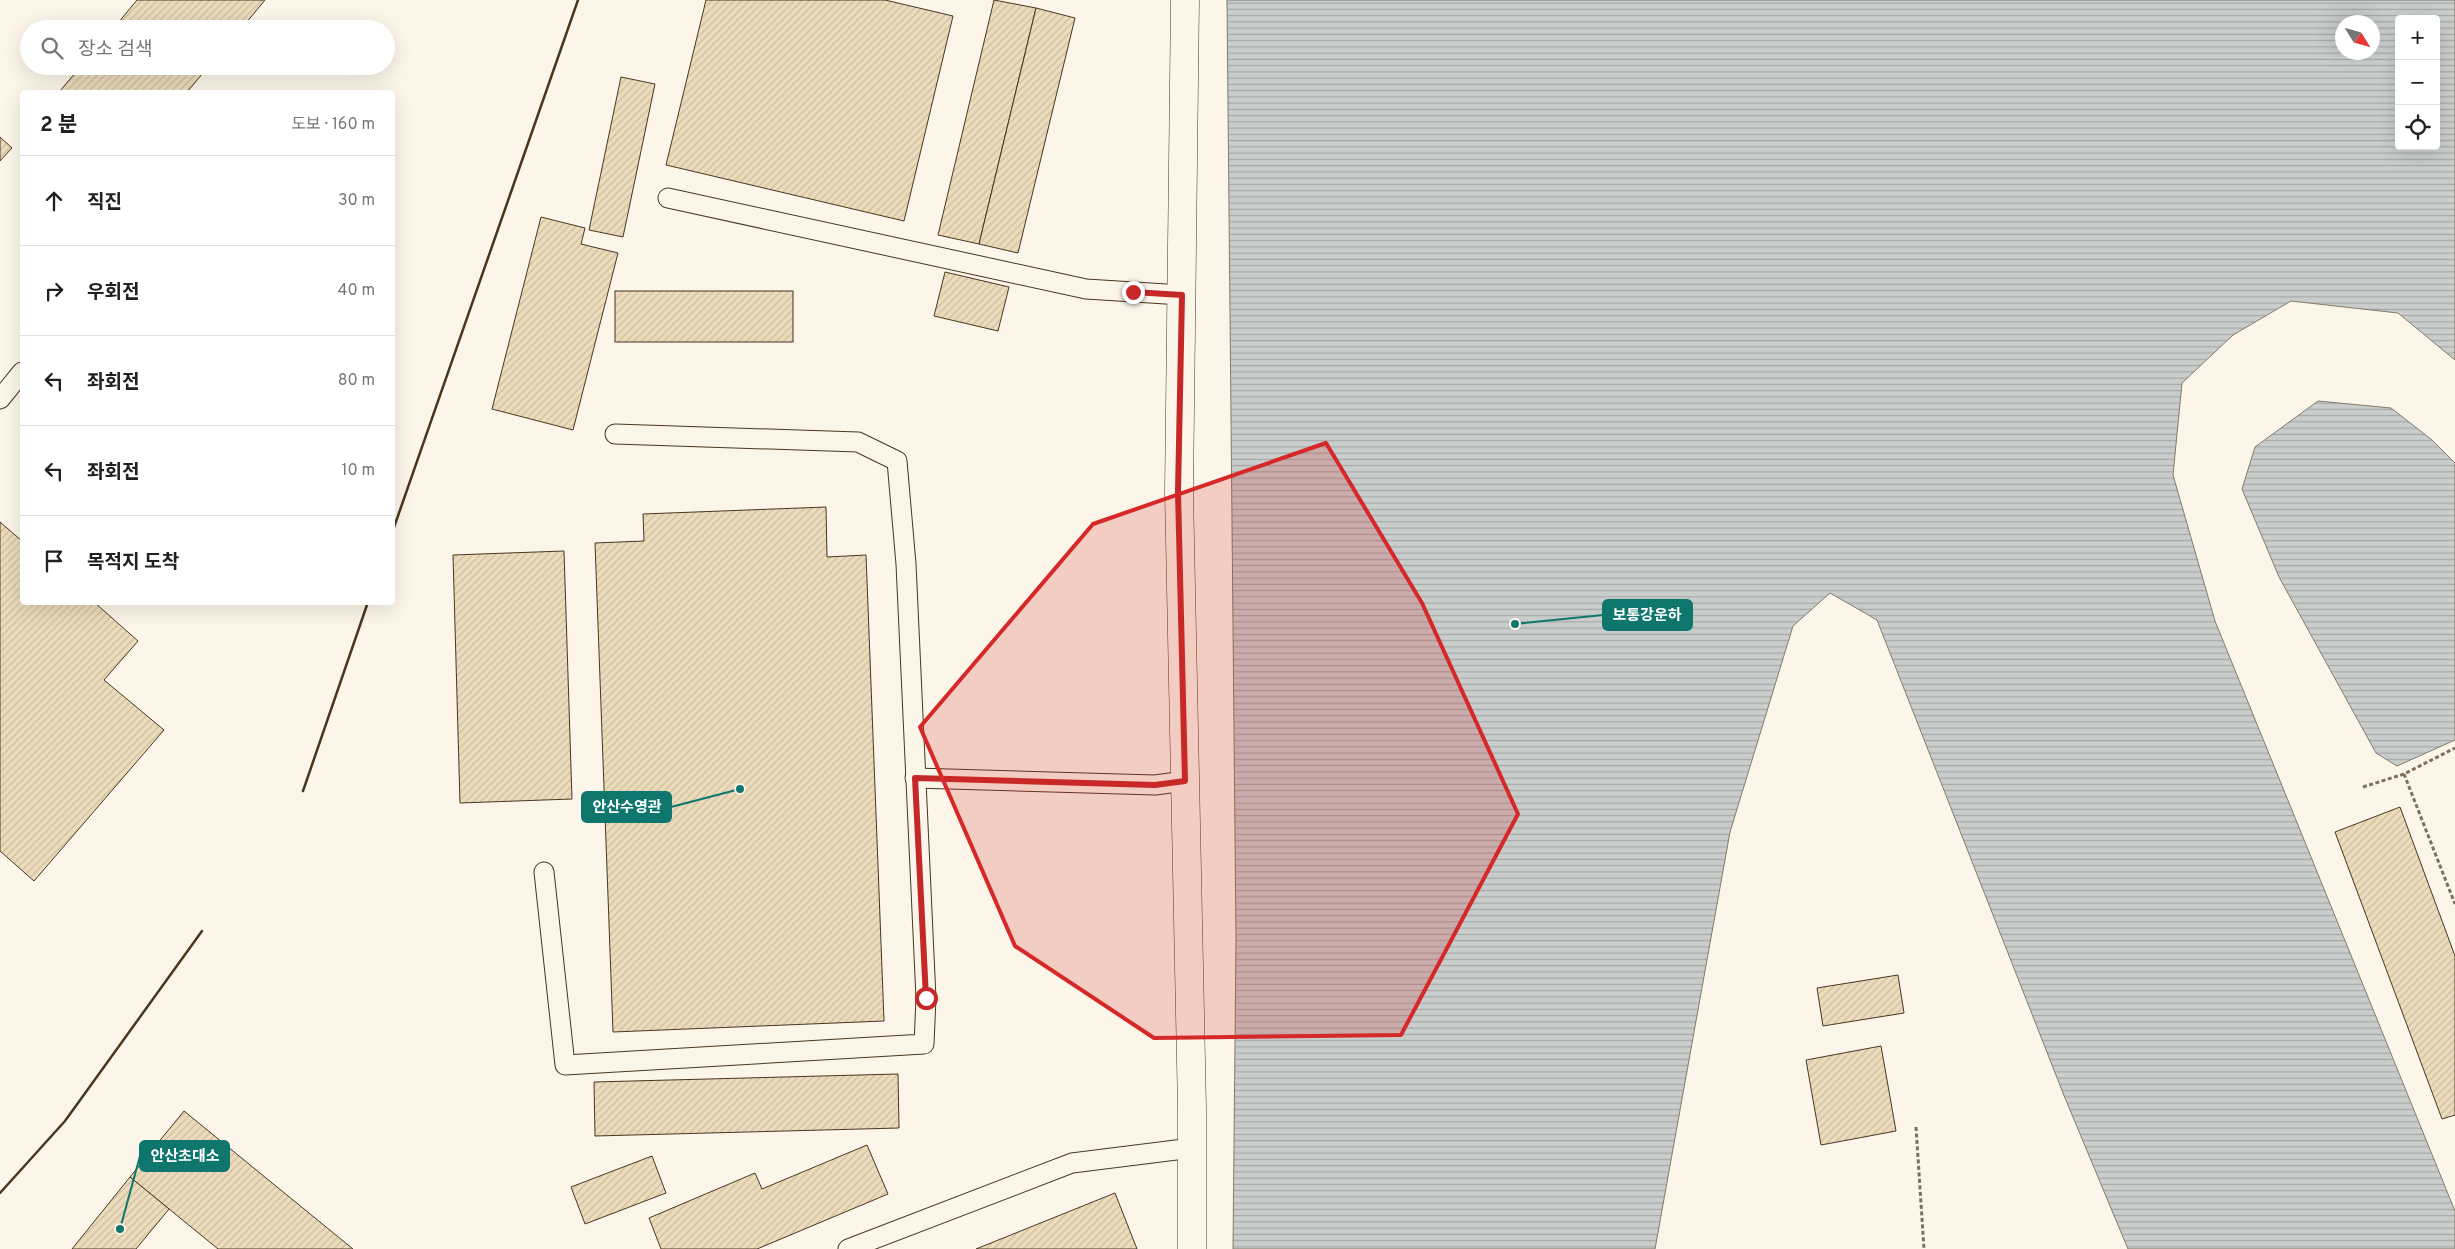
<!DOCTYPE html>
<html lang="ko">
<head>
<meta charset="utf-8">
<style>
  :root { --surface:#fff; --page:#f2f2f2; --text:#202124; --muted:#757577; --line:#e0e0e0 }
  body { margin:0; font-family:Overpass,"Noto Sans KR",sans-serif; background:var(--page); color:var(--text) }
  .controls { position:absolute; right:15px; top:15px; display:grid; overflow:hidden; border-radius:5px; box-shadow:0 5px 20px #0002 }
  .controls button { width:45px; height:45px; display:grid; place-items:center; padding:0; border:0; border-bottom:1px solid var(--line); background:var(--surface); color:var(--text); font:25px sans-serif }
  .compass { position:absolute; left:2335px; top:15px; width:45px; height:45px; border-radius:50%; background:var(--surface); box-shadow:0 5px 20px #0002; rotate:127deg }
  .stop { position:absolute; width:15px; height:15px; margin:-11px; border:4px solid #c62828; border-radius:50%; background:#fff }
  .stop.end { background:#c62828; border-color:#fff; box-shadow:0 1px 5px #0008 }
  .list { margin:0; padding:0; list-style:none }
  h2 { display:flex; justify-content:space-between; align-items:center; height:65px; margin:0; padding:0 20px; font-size:21px }
  h2 small { font-size:16px; font-weight:400; color:var(--muted) }
  .list li { display:grid; grid-template-columns:32px 1fr auto; gap:15px; align-items:center; box-sizing:border-box; height:90px; padding:0 20px; border-top:1px solid var(--line) }
  .list b { display:block; font-size:19px; white-space:nowrap }
  .list em { font-size:16px; font-style:normal; color:var(--muted) }
  .icon { flex:none; width:28px; height:28px; fill:none; stroke:currentColor; stroke-width:2; stroke-linecap:round; stroke-linejoin:round }
  .map { position:relative; flex:none; width:2455px; height:1249px; overflow:hidden }
  .search { position:absolute; background:var(--surface); box-shadow:0 5px 20px #0002; left:20px; top:20px; width:375px; height:55px; display:flex; align-items:center; gap:12px; box-sizing:border-box; padding:0 18px; border-radius:28px; color:var(--muted); font-size:19px }
  .panel { position:absolute; background:var(--surface); box-shadow:0 5px 20px #0002; left:20px; top:90px; width:375px; height:515px; border-radius:5px }
  .map>svg:first-child { display:block }
  .water { fill:url(#water-rules); stroke:#887966; fill-rule:evenodd }
  .building { fill:url(#building-hatch); stroke:#4a3520 }
  .lines { fill:none; stroke-linecap:round; stroke-linejoin:round }
  .service-casing { stroke:#4a3520; stroke-width:21 }
  .minor-casing { stroke:#4a3520; stroke-width:29 }
  .path { stroke:#7f6f5c; stroke-width:3; stroke-dasharray:4 2.5; stroke-linecap:butt }
  .service { stroke:#fbf6e9; stroke-width:19 }
  .minor { stroke:#fbf6e9; stroke-width:28 }
  .wall { stroke:#4a3520; stroke-width:2.5 }
  .route { stroke:#c62828; stroke-width:6 }
  .marked { fill:#d62828; fill-opacity:0.2; stroke:#d62828; stroke-width:4; stroke-linejoin:round }
  .leader { fill:none; stroke:#0f766e; stroke-width:2 }
  .callout-dot { fill:#0f766e; stroke:#fbf6e9; stroke-width:2 }
  .callout { fill:#0f766e; stroke:#0f766e; stroke-width:2 }
  .callout-label { font-size:15px; text-anchor:middle; font-weight:bold; fill:#fff }
</style>
</head>
<body>
<div class="map">
<svg width="2455" height="1249" viewBox="0 0 2455 1249">
  <defs>
    <pattern id="water-rules" width="6" height="5" patternUnits="userSpaceOnUse" patternTransform="scale(1.25)"><rect width="6" height="5" fill="#c9cecd"/><path d="M0 2.5h6" fill="none" stroke="#a5a8a6"/></pattern>
    <pattern id="building-hatch" width="6" height="6" patternUnits="userSpaceOnUse" patternTransform="scale(1.25)"><rect width="6" height="6" fill="#ecdcbc"/><path d="M-1 1l2-2M0 6l6-6M5 7l2-2" fill="none" stroke="#ccbda1"/></pattern>
  </defs>
  <rect width="100%" height="100%" fill="#fbf6e9"/>
  <g class="water">
    <path d="M 1227,0 L 2455,0 L 2455,360 L 2398,313 L 2291,301 L 2233,335 L 2182,383 L 2173,475 L 2215,621 L 2455,1211 L 2455,1249 L 2128,1249 L 2065,1098 L 1877,620 L 1830,593 L 1793,626 L 1730,832 L 1655,1249 L 1233,1249 L 1236,939 ZM 2399,19 L 2436,19 L 2436,146 L 2399,146 ZM 2342,22 L 2372,22 L 2372,52 L 2342,52 Z"/>
    <path d="M 2318,401 L 2391,408 L 2432,440 L 2455,463 L 2455,740 L 2397,766 L 2376,753 L 2279,577 L 2242,489 L 2255,447 Z"/>
  </g>
  <g class="building">
    <path d="M 137,0 L 265,0 L 241,29 L 113,29 Z"/>
    <path d="M 706,0 L 885,0 L 953,16 L 904,221 L 666,165 Z"/>
    <path d="M 994,0 L 1036,8 L 979,244 L 938,235 Z"/>
    <path d="M 1036,8 L 1075,18 L 1018,253 L 979,244 Z"/>
    <path d="M 81,66 L 209,66 L 187,92 L 62,92 L 60,91 Z"/>
    <path d="M 621,77 L 655,84 L 623,237 L 589,230 Z"/>
    <path d="M 0,137 L 12,148 L 0,161 Z"/>
    <path d="M 541,217 L 585,228 L 581,244 L 618,253 L 573,430 L 492,409 Z"/>
    <path d="M 945,272 L 1009,287 L 998,331 L 934,316 Z"/>
    <rect x="615" y="291" width="178" height="51"/>
    <path d="M 826,507 L 827,557 L 866,555 L 884,1021 L 613,1032 L 595,543 L 644,541 L 643,514 Z"/>
    <path d="M 0,522 L 22,541 L 22,602 L 94,602 L 138,641 L 104,680 L 164,730 L 34,881 L 0,851 Z"/>
    <path d="M 564,551 L 572,799 L 460,803 L 453,555 Z"/>
    <path d="M 2400,807 L 2455,956 L 2455,1115 L 2442,1119 L 2335,832 Z"/>
    <path d="M 1898,975 L 1904,1013 L 1823,1026 L 1817,988 Z"/>
    <path d="M 1881,1046 L 1896,1131 L 1821,1145 L 1806,1060 Z"/>
    <path d="M 898,1074 L 899,1128 L 595,1136 L 594,1082 Z"/>
    <path d="M 184,1111 L 353,1249 L 218,1249 L 130,1177 Z"/>
    <path d="M 867,1145 L 888,1194 L 757,1249 L 661,1249 L 649,1218 L 755,1173 L 762,1189 Z"/>
    <path d="M 652,1156 L 666,1193 L 585,1224 L 571,1187 Z"/>
    <path d="M 130,1177 L 169,1209 L 136,1249 L 72,1249 Z"/>
    <path d="M 1115,1193 L 1137,1249 L 976,1249 Z"/>
  </g>
  <g class="lines">
    <g class="service-casing">
      <g id="service">
        <path d="M 668,198 L 1086,289 L 1182,295"/>
        <path d="M 0,399 L 22,372"/>
        <path d="M 915,778 L 1155,785 L 1185,781"/>
        <path d="M 544,872 L 565,1065 L 924,1044 L 926,998 L 906,564 L 897,461 L 858,442 L 615,434"/>
        <path d="M 848,1249 L 1072,1163 L 1192,1148"/>
      </g>
    </g>
    <g class="minor-casing">
      <path id="minor" d="M 1185,0 L 1179,492 L 1192,1108 L 1192,1249"/>
    </g>
    <g class="path">
      <path d="M 2404,774 L 2455,904"/>
      <path d="M 2363,787 L 2404,774 L 2455,748"/>
      <path d="M 1916,1127 L 1924,1249"/>
    </g>
    <use href="#service" class="service"/>
    <use href="#minor" class="minor"/>
    <g class="wall">
      <path d="M 392,533 L 578,0"/>
      <path d="M 303,791 L 368,602"/>
      <path d="M 0,1193 L 65,1121 L 202,931"/>
    </g>
  </g>
  <g class="lines">
    <path class="route" d="M 926,998 L 915,778 L 1155,785 L 1185,781 L 1178,492 L 1182,295 L 1133,292"/>
  </g>
  <path class="marked" d="M 1326,443 L 1422,603 L 1518,814 L 1401,1035 L 1154,1038 L 1015,946 L 920,727 L 1093,524 Z"/>
  <path class="leader" d="M1515 624L1603 615M740 789L671 807M120 1229L140 1156"/>
  <g class="callout-dot">
    <circle cx="1515" cy="624" r="5"/>
    <circle cx="740" cy="789" r="5"/>
    <circle cx="120" cy="1229" r="5"/>
  </g>
  <g class="callout">
    <rect x="1603" y="600" width="89" height="30" rx="5"/>
    <rect x="582" y="792" width="89" height="30" rx="5"/>
    <rect x="140" y="1141" width="89" height="30" rx="5"/>
  </g>
  <g class="callout-label">
    <text x="1647" y="620">보통강운하</text>
    <text x="627" y="812">안산수영관</text>
    <text x="185" y="1161">안산초대소</text>
  </g>
</svg>
<div class="controls">
<button>+</button>
<button>−</button>
<button><svg class="icon" aria-label="locate" viewBox="0 0 24 24"><circle cx="12" cy="12" r="6"/><path d="M12 2v4M12 18v4M2 12h4M18 12h4"/></svg></button>
</div>
<svg class="compass" viewBox="-18 -18 36 36"><path d="M0-13l5 13h-10z" fill="#e53935"/><path d="M0 13l5-13h-10z" fill="#757577"/></svg>
<div class="stop" style="left:926px;top:998px"></div>
<div class="stop end" style="left:1133px;top:292px"></div>
<div class="search"><svg class="icon" aria-label="search" viewBox="0 0 24 24"><circle cx="10" cy="10" r="6"/><path d="M15 15l6 6"/></svg>장소 검색</div>
<section class="panel">
<h2>2 분<small>도보 · 160 m</small></h2>
<ul class="list">
<li><svg class="icon" aria-label="ahead" viewBox="0 0 24 24"><path d="M12 20V5M6 11l6-6 6 6"/></svg><div><b>직진</b></div><em>30 m</em></li>
<li><svg class="icon" aria-label="right" viewBox="0 0 24 24"><path d="M7 20v-9h11M14 6l5 5-5 5"/></svg><div><b>우회전</b></div><em>40 m</em></li>
<li><svg class="icon" aria-label="left" viewBox="0 0 24 24"><path d="M17 20v-9H6M10 6l-5 5 5 5"/></svg><div><b>좌회전</b></div><em>80 m</em></li>
<li><svg class="icon" aria-label="left" viewBox="0 0 24 24"><path d="M17 20v-9H6M10 6l-5 5 5 5"/></svg><div><b>좌회전</b></div><em>10 m</em></li>
<li><svg class="icon" aria-label="arrive" viewBox="0 0 24 24"><path d="M6 21V4h12l-3 4 3 4H6"/></svg><div><b>목적지 도착</b></div></li>
</ul>
</section>
</div>
</body>
</html>
